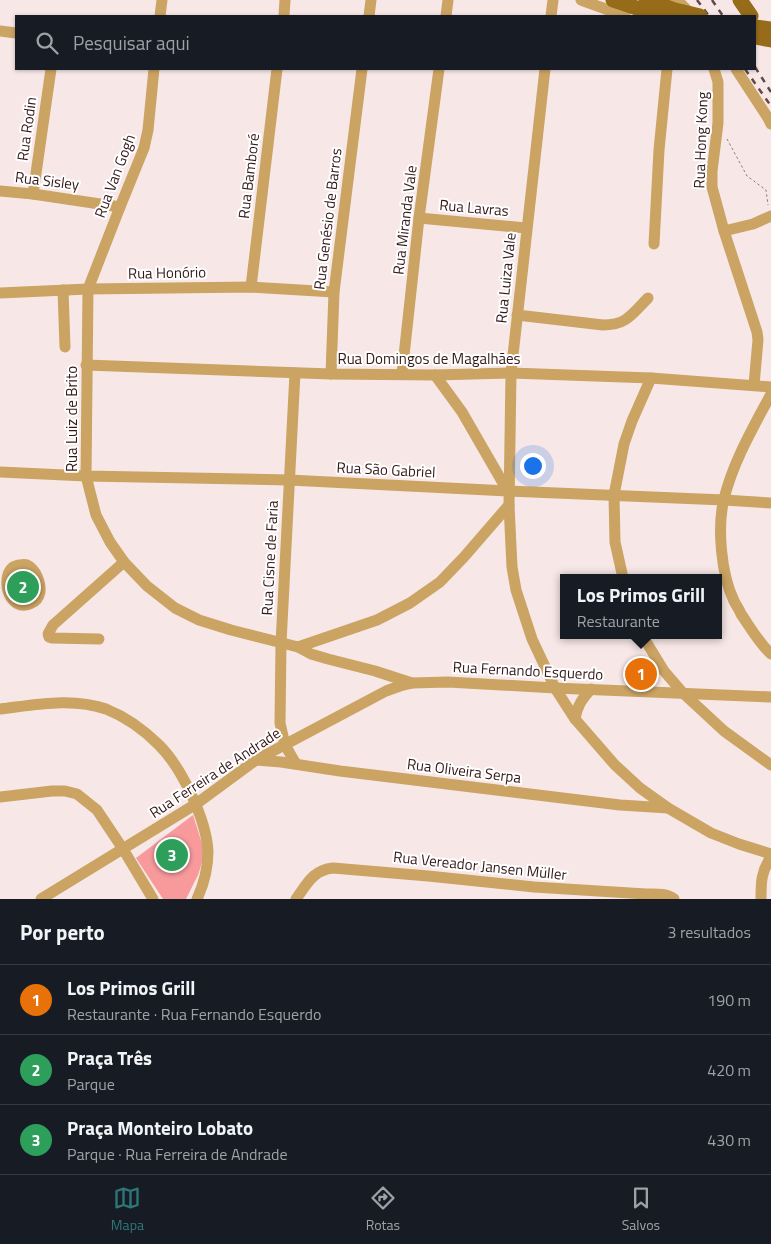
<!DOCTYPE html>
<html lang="pt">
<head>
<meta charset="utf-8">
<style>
  :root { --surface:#171b24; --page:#20242c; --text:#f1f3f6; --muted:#9ea1a6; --line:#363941; --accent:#2d777a }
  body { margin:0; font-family:"Titillium Web",sans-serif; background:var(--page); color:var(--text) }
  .you { position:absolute; left:532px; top:465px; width:18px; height:18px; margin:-12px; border:4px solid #fff; border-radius:50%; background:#1a73e8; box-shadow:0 0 0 8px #1a73e833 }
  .badge { display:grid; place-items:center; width:32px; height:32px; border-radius:50%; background:var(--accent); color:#fff; font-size:16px; font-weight:700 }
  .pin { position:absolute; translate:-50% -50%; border:2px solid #fff; box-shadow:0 1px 5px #0006 }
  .popup { position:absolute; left:560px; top:574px; width:162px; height:65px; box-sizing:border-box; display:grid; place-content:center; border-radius:0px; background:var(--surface); filter:drop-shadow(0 1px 4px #0005); font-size:16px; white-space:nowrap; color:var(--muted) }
  .popup b { font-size:19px; color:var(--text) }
  .popup::after { content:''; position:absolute; left:50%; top:100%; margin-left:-10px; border:10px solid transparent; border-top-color:var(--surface) }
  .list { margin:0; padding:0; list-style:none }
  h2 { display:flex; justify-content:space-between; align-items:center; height:65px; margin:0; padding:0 20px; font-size:21px }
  h2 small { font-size:16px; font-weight:400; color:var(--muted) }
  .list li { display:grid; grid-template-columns:32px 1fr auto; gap:15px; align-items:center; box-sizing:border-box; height:70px; padding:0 20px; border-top:1px solid var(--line) }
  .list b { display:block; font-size:19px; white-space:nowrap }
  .list p { margin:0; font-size:16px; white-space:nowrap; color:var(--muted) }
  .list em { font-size:16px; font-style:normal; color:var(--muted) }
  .icon { flex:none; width:28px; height:28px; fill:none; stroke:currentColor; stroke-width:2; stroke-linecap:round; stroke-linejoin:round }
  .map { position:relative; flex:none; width:771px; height:899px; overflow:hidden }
  .search { position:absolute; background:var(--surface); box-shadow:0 1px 4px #0004; left:15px; right:15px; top:15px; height:55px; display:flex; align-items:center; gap:12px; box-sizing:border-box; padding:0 18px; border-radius:0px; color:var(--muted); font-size:19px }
  .sheet { height:275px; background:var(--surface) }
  nav { display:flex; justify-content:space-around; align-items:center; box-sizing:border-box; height:70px; border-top:1px solid var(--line); background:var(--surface); font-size:14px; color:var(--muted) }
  nav a { display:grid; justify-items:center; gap:2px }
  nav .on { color:var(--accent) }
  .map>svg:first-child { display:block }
  .green { fill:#f89a9c }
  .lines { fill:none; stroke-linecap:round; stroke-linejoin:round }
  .path { stroke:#917a7a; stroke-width:1; stroke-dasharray:2.5 2.5; stroke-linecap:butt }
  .minor { stroke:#cba363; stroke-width:11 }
  .major { stroke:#966b19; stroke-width:15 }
  .rail { stroke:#614849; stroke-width:2.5; stroke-dasharray:6 6; stroke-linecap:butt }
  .major-bridge { stroke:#966b19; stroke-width:15 }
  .labels { text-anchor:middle; stroke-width:4; stroke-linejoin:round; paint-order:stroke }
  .street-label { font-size:15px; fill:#35191a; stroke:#fff }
</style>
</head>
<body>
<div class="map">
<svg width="771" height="899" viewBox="0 0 771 899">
  <rect width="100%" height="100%" fill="#f7e7e6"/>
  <g class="green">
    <path d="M 19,571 L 31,576 L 38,591 L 33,598 L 22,602 L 14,593 L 8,582 Z"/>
    <path d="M 193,815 L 205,853 L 198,875 L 186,899 L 163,899 L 136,858 Z"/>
  </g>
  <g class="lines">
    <path class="path" d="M 727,139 L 747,176 L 766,190 L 768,205"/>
    <g class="minor">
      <path d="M 581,0 L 625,16"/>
      <path d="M 673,0 L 681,4 L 690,13"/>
      <path d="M 160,16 L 162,0"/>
      <path d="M 284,16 L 285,0"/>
      <path d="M 369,16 L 371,0"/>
      <path d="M 446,16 L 448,0"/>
      <path d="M 551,16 L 553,0"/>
      <path d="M 0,31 L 16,33"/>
      <path d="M 154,69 L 148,130 L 144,148 L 120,207 L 88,289 L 86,476 L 96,515 L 110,542 L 124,562 L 147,586 L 175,608 L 199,620 L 231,630 L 298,647 L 377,620 L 410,603 L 440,582 L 464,557 L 509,505"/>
      <path d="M 545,69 L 511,373 L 509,505 L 512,567 L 516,590 L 532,639 L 555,688 L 575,719 L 615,765 L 640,788 L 668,808 L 711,833 L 739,844 L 771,854"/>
      <path d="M 714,69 L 718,82 L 718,123 L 712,171 L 712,187 L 724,231 L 757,332 L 758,340 L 754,385"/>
      <path d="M 736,69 L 768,118 L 771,124"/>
      <path d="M 0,191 L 33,194 L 120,207"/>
      <path d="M 33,194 L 51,69"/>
      <path d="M 419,218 L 526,228"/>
      <path d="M 724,231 L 753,224 L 771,216"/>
      <path d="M 654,244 L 659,150 L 667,69"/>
      <path d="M 251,287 L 277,69"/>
      <path d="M 63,290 L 65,347"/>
      <path d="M 0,293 L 88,289 L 251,287 L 334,292"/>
      <path d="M 517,315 L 603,325 C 627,325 632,314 648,298"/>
      <path d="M 86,365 L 331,374 L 435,375 L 511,373 L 651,378 L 771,387"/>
      <path d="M 295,373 L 281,643 L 280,723 L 285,745 L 296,764"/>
      <path d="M 331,374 L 334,292 L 362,69"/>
      <path d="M 402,374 L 419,218 L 439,69"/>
      <path d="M 435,375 L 462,412 L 507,490"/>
      <path d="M 771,394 C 753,428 733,462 724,499 C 717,527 721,574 734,601 C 736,605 739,609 741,614 C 750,627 759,643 771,654"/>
      <path d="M 0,472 L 86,476 L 289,480 L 508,491 L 724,500 L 771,503"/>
      <path d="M 19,565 C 22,565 24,564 27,565 C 36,569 41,583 40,592 C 39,598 35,602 30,604 C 10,612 0,580 12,568 C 14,566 16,566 19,565 Z"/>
      <path d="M 623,578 L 615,542 L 614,495 L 624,444 L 632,421 L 651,378"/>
      <path d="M 642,635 L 664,671 L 683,693 L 724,731 L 771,765"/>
      <path d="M 99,639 L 52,638 L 49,637 L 48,634 L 53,625 L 124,562"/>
      <path d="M 298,647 L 311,654 L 328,659 L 375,671 L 412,683 L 448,682 L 555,688 L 771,697"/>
      <path d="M 0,709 C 34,705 72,697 106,709 C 126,717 144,730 159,745 C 182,768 206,819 208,851 C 208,868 204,884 197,899"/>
      <path d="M 575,719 C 577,706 582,699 591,689"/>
      <path d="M 256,760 L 281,762 L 340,771 L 620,805 L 668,808"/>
      <path d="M 0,797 L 52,791 L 65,791 L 77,794 L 97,810 L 123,849 L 153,899"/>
      <path d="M 41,899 L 196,804 L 256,760 L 386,691 L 400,686 L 412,683"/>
      <path d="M 296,899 C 307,884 313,870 333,868 L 428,876 L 534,887 L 646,894 C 656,894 666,893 674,899"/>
      <path d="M 761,899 C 761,882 761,872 771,857"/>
    </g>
    <path class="major" d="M 740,0 L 751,16"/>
    <g class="rail">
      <path d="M 697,0 L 709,16"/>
      <path d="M 712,0 L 723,16"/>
      <path d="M 755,67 L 771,92"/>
      <path d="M 745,69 L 771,106"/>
    </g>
    <g class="major-bridge">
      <path d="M 613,0 L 660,16"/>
      <path d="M 646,0 L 675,10 L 700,16"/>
      <path d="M 755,27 L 771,29"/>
      <path d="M 755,37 L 771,40"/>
    </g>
  </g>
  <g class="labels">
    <g class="street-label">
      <text transform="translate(27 129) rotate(-82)" y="5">Rua Rodin</text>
      <text transform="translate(701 140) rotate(-88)" y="5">Rua Hong Kong</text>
      <text transform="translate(115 176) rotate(-69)" y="5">Rua Van Gogh</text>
      <text transform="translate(249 176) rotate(-83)" y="5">Rua Bamboré</text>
      <text transform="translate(47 181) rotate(7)" y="5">Rua Sisley</text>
      <text transform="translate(474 208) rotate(5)" y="5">Rua Lavras</text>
      <text transform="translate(328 219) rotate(-83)" y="5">Rua Genésio de Barros</text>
      <text transform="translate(405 220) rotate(-83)" y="5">Rua Miranda Vale</text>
      <text transform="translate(167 273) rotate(-1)" y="5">Rua Honório</text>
      <text transform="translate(506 278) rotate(-84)" y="5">Rua Luiza Vale</text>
      <text x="429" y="364">Rua Domingos de Magalhães</text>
      <text transform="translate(72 419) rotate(-90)" y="5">Rua Luiz de Brito</text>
      <text transform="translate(386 470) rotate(3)" y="5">Rua São Gabriel</text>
      <text transform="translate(270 558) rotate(-87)" y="5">Rua Cisne de Faria</text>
      <text transform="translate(528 671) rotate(3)" y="5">Rua Fernando Esquerdo</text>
      <text transform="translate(464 771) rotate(7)" y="5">Rua Oliveira Serpa</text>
      <text transform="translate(215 773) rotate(-33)" y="5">Rua Ferreira de Andrade</text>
      <text transform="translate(480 866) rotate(6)" y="5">Rua Vereador Jansen Müller</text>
    </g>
  </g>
</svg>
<div class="you"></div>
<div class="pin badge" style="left:641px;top:674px;background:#e8710a">1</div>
<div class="popup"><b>Los Primos Grill</b>Restaurante</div>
<div class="pin badge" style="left:23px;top:587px;background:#2e9e5b">2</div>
<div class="pin badge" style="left:172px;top:855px;background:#2e9e5b">3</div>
<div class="search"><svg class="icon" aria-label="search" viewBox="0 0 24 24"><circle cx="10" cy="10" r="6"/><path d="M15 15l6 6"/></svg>Pesquisar aqui</div>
</div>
<section class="sheet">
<h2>Por perto<small>3 resultados</small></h2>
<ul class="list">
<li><span class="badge" style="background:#e8710a">1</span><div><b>Los Primos Grill</b><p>Restaurante · Rua Fernando Esquerdo</p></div><em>190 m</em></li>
<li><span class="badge" style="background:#2e9e5b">2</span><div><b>Praça Três</b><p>Parque</p></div><em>420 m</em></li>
<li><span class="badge" style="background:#2e9e5b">3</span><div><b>Praça Monteiro Lobato</b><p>Parque · Rua Ferreira de Andrade</p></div><em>430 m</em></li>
</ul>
</section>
<nav>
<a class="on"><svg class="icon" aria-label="map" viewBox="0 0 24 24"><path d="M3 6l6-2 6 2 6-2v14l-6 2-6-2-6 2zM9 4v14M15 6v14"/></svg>Mapa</a>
<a><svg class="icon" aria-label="directions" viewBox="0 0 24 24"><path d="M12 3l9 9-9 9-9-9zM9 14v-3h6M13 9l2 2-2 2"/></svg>Rotas</a>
<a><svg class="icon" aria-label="saved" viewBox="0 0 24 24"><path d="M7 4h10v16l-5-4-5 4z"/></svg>Salvos</a>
</nav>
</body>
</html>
